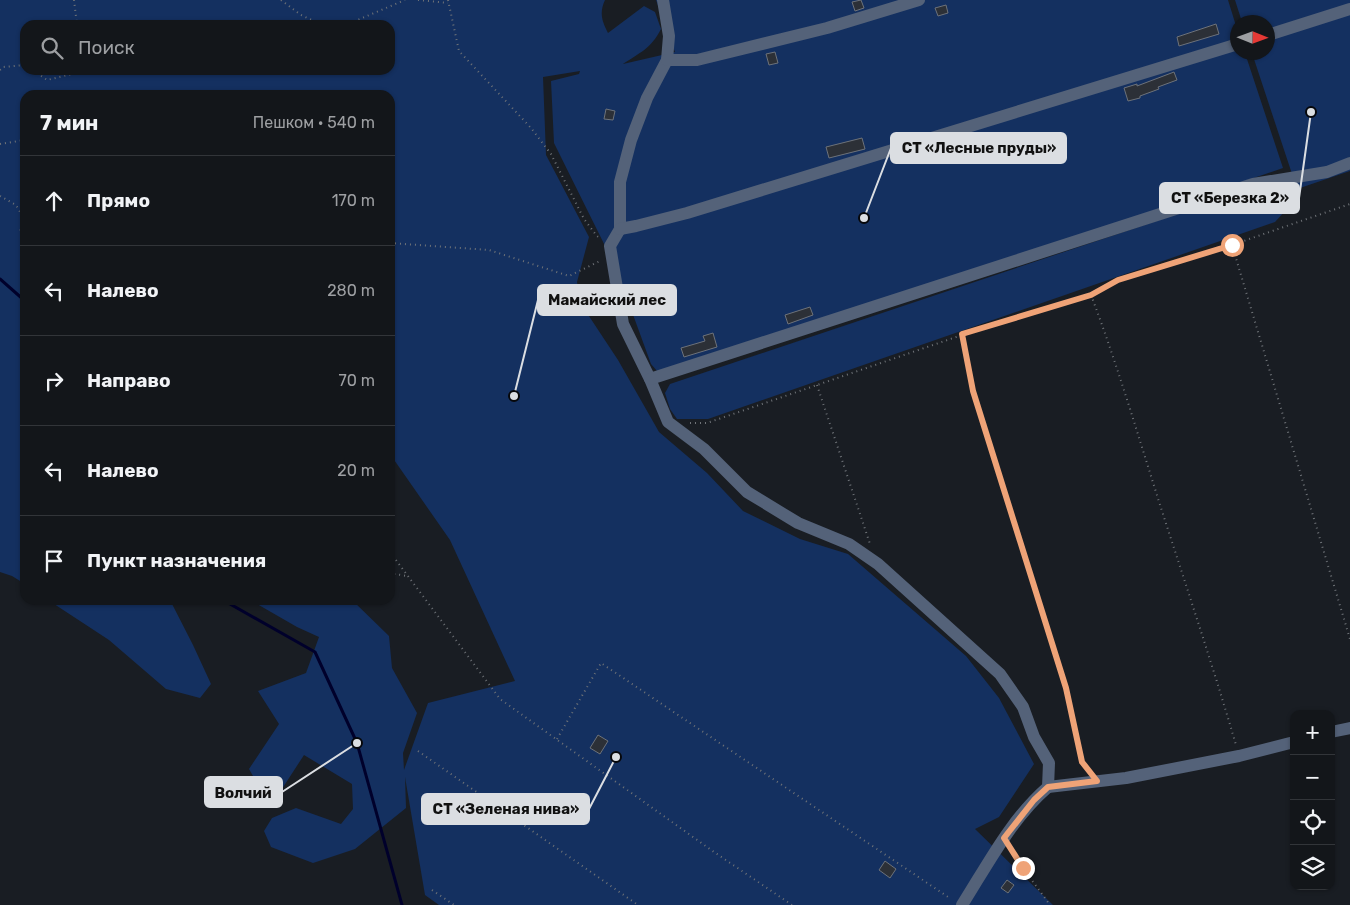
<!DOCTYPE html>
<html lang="ru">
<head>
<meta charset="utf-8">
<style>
  :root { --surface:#13161a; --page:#1c1f23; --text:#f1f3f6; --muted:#9d9fa2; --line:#323539 }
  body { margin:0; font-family:Rubik,sans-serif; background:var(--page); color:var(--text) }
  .controls { position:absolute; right:15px; bottom:15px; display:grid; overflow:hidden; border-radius:10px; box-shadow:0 1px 4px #0004 }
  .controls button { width:45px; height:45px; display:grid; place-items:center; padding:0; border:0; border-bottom:1px solid var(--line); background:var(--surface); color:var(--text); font:25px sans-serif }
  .compass { position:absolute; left:1230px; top:15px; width:45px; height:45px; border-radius:50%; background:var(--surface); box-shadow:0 1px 4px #0004; rotate:91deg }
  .stop { position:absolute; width:15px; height:15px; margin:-11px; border:4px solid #efa377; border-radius:50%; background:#fff }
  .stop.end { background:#efa377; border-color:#fff; box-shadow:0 1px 5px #0008 }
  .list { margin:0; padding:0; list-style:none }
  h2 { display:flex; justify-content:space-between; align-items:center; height:65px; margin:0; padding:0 20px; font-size:21px }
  h2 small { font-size:16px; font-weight:400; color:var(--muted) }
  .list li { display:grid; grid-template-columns:32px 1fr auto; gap:15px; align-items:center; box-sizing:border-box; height:90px; padding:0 20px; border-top:1px solid var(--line) }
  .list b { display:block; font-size:19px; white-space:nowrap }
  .list em { font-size:16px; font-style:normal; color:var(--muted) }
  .icon { flex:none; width:28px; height:28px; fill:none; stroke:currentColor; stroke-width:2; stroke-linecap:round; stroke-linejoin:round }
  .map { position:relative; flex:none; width:1350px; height:905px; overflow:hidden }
  .search { position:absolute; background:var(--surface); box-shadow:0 1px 4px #0004; left:20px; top:20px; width:375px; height:55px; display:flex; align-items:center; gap:12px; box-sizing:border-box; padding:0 18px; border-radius:15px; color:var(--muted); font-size:19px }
  .panel { position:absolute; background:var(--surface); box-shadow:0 1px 4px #0004; left:20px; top:90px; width:375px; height:515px; border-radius:15px }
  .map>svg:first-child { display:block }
  .green { fill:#143060; fill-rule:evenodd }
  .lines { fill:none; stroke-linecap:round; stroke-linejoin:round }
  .stream { stroke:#00002b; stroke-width:3 }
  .building { fill:#2c3037; stroke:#6d727a }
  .path { stroke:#6f7378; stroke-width:2; stroke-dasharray:1 4; stroke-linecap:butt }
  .minor { stroke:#546279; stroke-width:12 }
  .route { stroke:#efa377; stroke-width:6 }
  .leader { fill:none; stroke:#dbdee2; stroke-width:2 }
  .callout-dot { fill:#dbdee2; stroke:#06070a; stroke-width:2 }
  .callout { fill:#dbdee2; stroke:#dbdee2; stroke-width:2 }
  .callout-label { font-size:15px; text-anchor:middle; font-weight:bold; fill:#111 }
</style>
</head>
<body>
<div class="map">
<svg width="1350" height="905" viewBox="0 0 1350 905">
  <rect width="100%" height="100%" fill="#191d23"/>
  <g class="green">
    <path d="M 0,0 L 605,0 C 599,13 602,21 608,33 L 644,6 L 655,12 L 661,29 C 651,49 639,53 623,64 L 675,52 L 656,0 L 1228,0 L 1237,29 L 1238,52 L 1245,53 L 1283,168 L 664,379 L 651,364 L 616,268 L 554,143 L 551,81 L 579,74 L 580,71 L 543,77 L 546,155 L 589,237 L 577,282 L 581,304 L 618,360 L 659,432 L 707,473 L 743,511 L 800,539 L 848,554 L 966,656 L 999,698 L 1034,764 L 999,817 L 975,829 L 1053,905 L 439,905 L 425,895 L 405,777 L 406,808 L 355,849 L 313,863 L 271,847 L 264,831 L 272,818 L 296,808 L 341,824 L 353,809 L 352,784 L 304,755 L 278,795 L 261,790 L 249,769 L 279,724 L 258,691 L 306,673 L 319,637 L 297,627 L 250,600 L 352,600 L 389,636 L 392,668 L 417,713 L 403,753 L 404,770 L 428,703 L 515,681 L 450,540 L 390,454 L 390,95 L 25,95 L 25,584 L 12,576 L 0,572 ZM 25,25 L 390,25 L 390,70 L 25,70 Z"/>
    <path d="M 1235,0 L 1350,0 L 1350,171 L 1297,189 L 1252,53 L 1268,52 L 1268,22 L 1242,22 Z"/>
    <path d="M 1279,188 L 1286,210 L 1275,222 L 708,419 L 677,419 L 670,409 L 665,393 L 670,384 L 1252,189 Z"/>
    <path d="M 48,600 L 170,600 L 193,645 L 211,684 L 200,698 L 166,689 L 109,640 Z"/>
  </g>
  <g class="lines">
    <g class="stream">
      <path d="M 0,279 L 25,301"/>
      <path d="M 223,600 L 315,652 L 357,743 L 402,905"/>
    </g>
  </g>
  <g class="building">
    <path d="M 861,0 L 864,8 L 855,11 L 852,2 Z"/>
    <path d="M 946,5 L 948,13 L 938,16 L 935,8 Z"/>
    <path d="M 1216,24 L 1219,34 L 1179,46 L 1177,37 Z"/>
    <path d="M 775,52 L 778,63 L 769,65 L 766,54 Z"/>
    <path d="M 1174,72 L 1177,80 L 1158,87 L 1159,89 L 1140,96 L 1140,98 L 1128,101 L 1124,88 L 1137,84 L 1137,86 Z"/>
    <path d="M 606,109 L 615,111 L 613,120 L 604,119 Z"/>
    <path d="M 862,138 L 865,149 L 829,158 L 826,147 Z"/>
    <path d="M 810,307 L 813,315 L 788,324 L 785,315 Z"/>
    <path d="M 713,333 L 717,347 L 684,357 L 681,348 L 705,341 L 703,336 Z"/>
    <path d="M 598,735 L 608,741 L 600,754 L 590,748 Z"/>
    <path d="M 885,861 L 896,869 L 890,878 L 879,870 Z"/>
    <path d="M 1007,880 L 1014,885 L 1008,893 L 1001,888 Z"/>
  </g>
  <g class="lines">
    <g class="path">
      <path d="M 74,0 L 77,25"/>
      <path d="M 281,0 L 301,15 L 316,22 L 348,24 L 405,0"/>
      <path d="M 418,0 L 448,3"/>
      <path d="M 448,0 L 459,51 L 531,128 L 551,154 L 584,219 L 597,236 L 601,239"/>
      <path d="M 0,70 L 3,67 L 25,65"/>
      <path d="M 33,70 L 47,80 L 72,74 L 73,70"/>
      <path d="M 0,144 L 25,140"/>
      <path d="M 0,196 L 16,205 L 23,217 L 20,229 L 25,237"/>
      <path d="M 390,243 L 489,250 L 569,276 L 600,261"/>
      <path d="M 1232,245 L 1350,639"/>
      <path d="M 1091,295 C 1118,366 1139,439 1162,511 C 1187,589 1213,666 1236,745"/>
      <path d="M 962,335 L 973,391 L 1066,688 L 1082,762 L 1089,770"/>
      <path d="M 817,385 L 870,544"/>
      <path d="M 690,423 L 707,423 L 962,335 L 1091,295 L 1119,280 L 1232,245 L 1350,204"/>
      <path d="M 390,552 L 500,699 L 714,852 L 792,905"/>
      <path d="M 390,577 L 395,574 L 407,576"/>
      <path d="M 557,739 L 601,663 L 951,899"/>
      <path d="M 418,751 L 638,905"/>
      <path d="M 1010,848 L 1023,868 L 1050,905"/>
      <path d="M 432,890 L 454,905"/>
    </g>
    <g class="minor">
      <path d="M 663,0 L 669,36 L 667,60 L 647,98 L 631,140 L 620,182 L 620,229 L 610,246 L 623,324 L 650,379 L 668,422 L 704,449 L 747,492 L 798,523 L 849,544 L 878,564 L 1000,674 L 1023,707 L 1034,737 L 1049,763 L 1048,787 C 1011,819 988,864 962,905"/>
      <path d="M 1268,35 L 1350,9"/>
      <path d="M 667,60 L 697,60 L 827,28 L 919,0"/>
      <path d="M 620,229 L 636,226 L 687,213 L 1238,44"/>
      <path d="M 650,379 L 1253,184 L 1327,172 L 1350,163"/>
      <path d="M 1331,732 L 1350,728"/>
      <path d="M 1048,787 L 1126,778 L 1239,756 L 1294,742"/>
    </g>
  </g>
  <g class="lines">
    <path class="route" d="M 1023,868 L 1004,838 L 1034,800 L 1048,787 L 1097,781 L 1082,762 L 1066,688 L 973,391 L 962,334 L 1091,295 L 1118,280 L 1232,245"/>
  </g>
  <path class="leader" d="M864 218L891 148M1311 112L1299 198M514 396L538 300M357 743L282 792M616 757L589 809"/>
  <g class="callout-dot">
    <circle cx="864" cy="218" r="5"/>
    <circle cx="1311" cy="112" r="5"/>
    <circle cx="514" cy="396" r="5"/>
    <circle cx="357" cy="743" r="5"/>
    <circle cx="616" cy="757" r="5"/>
  </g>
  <g class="callout">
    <rect x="891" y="133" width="175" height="30" rx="5"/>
    <rect x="1160" y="183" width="139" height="30" rx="5"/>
    <rect x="538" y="285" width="138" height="30" rx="5"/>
    <rect x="205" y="777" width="77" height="30" rx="5"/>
    <rect x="422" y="794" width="167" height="30" rx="5"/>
  </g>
  <g class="callout-label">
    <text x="979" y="153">СТ «Лесные пруды»</text>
    <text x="1230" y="203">СТ «Березка 2»</text>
    <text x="607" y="305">Мамайский лес</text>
    <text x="243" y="798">Волчий</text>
    <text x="506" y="814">СТ «Зеленая нива»</text>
  </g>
</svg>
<div class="controls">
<button>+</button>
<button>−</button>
<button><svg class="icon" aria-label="locate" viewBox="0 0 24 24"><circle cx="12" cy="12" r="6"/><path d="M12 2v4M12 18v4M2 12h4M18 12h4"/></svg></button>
<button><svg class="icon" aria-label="layers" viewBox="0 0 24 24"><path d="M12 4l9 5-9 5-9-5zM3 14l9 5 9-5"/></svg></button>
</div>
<svg class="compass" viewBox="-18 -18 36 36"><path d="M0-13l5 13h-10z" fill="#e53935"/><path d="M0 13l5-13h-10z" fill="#9d9fa2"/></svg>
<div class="stop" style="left:1232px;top:245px"></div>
<div class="stop end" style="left:1023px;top:868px"></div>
<div class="search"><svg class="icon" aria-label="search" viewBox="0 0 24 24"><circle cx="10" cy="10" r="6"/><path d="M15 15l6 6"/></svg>Поиск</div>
<section class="panel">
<h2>7 мин<small>Пешком · 540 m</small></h2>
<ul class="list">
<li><svg class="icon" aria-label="ahead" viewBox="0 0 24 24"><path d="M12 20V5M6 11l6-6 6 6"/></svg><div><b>Прямо</b></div><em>170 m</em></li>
<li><svg class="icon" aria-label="left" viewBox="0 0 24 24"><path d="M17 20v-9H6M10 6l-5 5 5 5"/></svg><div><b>Налево</b></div><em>280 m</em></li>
<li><svg class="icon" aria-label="right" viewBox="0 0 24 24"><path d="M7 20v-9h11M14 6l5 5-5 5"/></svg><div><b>Направо</b></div><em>70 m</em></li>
<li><svg class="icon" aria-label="left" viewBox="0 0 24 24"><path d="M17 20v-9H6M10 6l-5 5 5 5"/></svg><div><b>Налево</b></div><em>20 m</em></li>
<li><svg class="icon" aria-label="arrive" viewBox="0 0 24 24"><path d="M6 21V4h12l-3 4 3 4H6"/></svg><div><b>Пункт назначения</b></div></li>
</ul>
</section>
</div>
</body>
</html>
